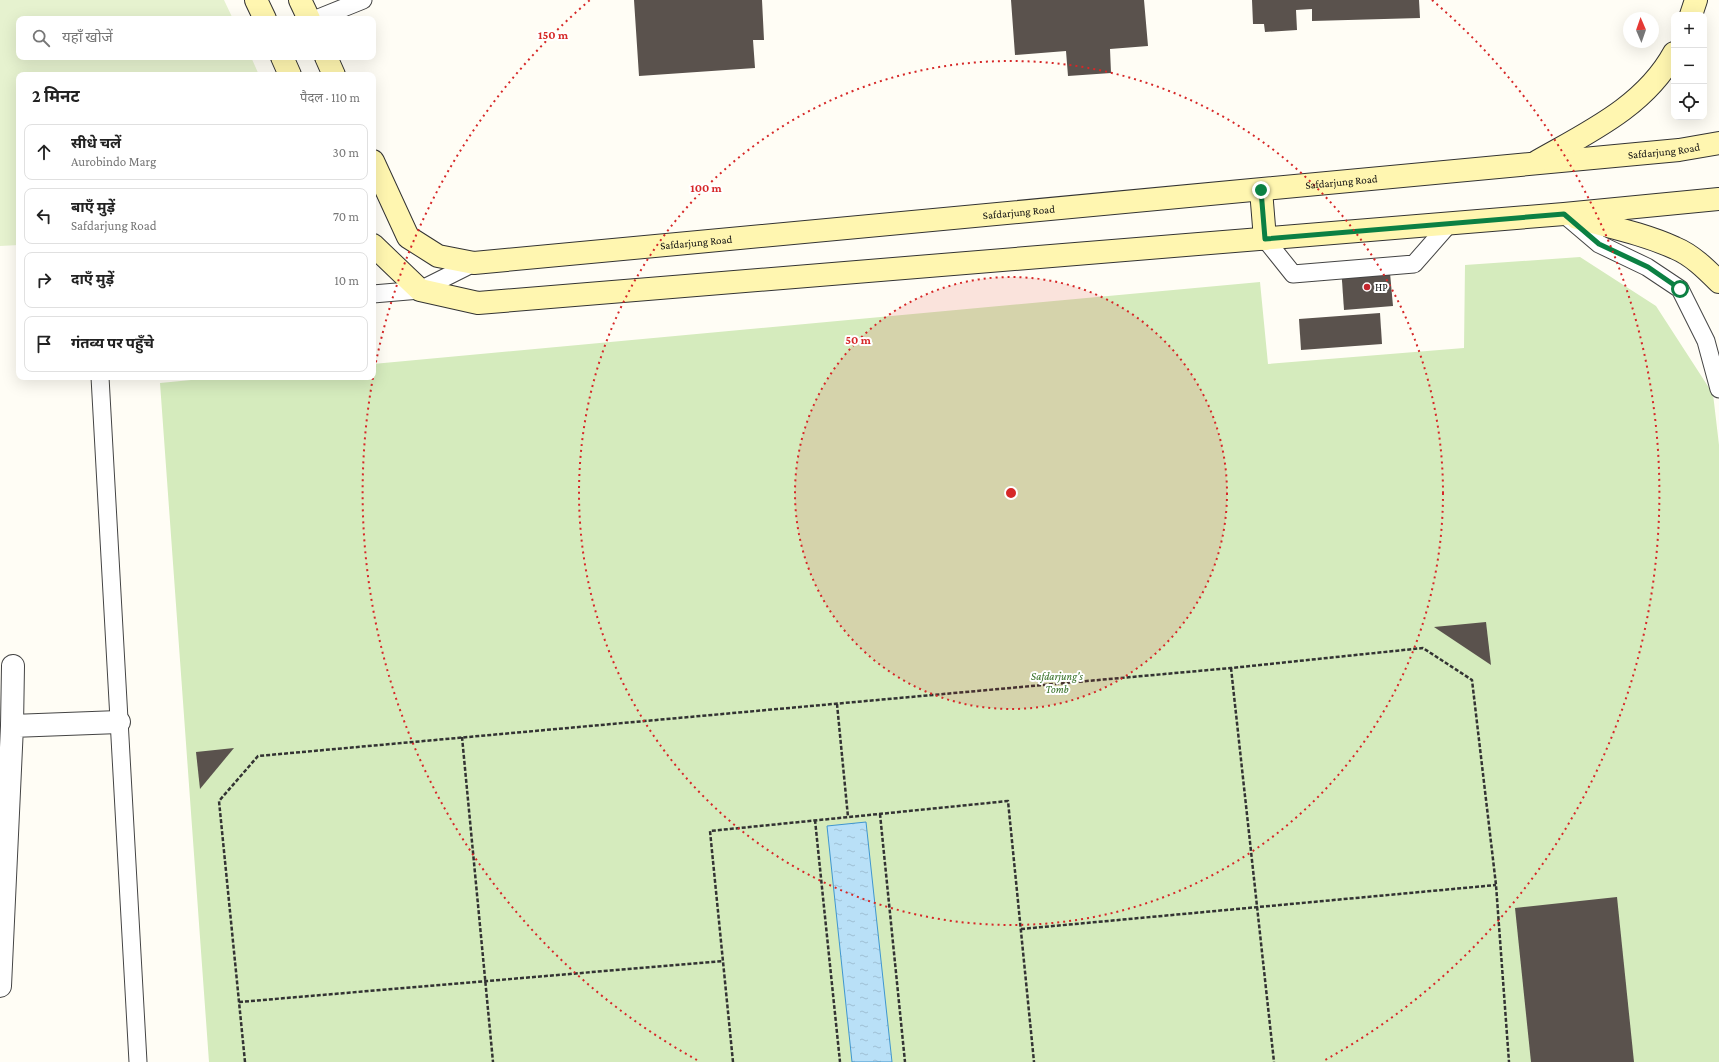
<!DOCTYPE html>
<html lang="hi">
<head>
<meta charset="utf-8">
<style>
  :root { --surface:#fff; --page:#f6f6f6; --text:#222; --muted:#767676; --line:#e0e0e0 }
  body { margin:0; font-family:"Crimson Pro","Noto Sans Devanagari",serif; background:var(--page); color:var(--text) }
  .controls { position:absolute; right:12px; top:12px; display:grid; overflow:hidden; border-radius:8px; box-shadow:0 4px 16px #0002 }
  .controls button { width:36px; height:36px; display:grid; place-items:center; padding:0; border:0; border-bottom:1px solid var(--line); background:var(--surface); color:var(--text); font:20px sans-serif }
  .compass { position:absolute; left:1623px; top:12px; width:36px; height:36px; border-radius:50%; background:var(--surface); box-shadow:0 4px 16px #0002; rotate:358deg }
  .stop { position:absolute; width:12px; height:12px; margin:-9px; border:3px solid #0b8043; border-radius:50%; background:#fff }
  .stop.end { background:#0b8043; border-color:#fff; box-shadow:0 1px 4px #0008 }
  .list { margin:0; padding:0; list-style:none }
  h2 { display:flex; justify-content:space-between; align-items:center; height:52px; margin:0; padding:0 16px; font-size:17px }
  h2 small { font-size:13px; font-weight:400; color:var(--muted) }
  .list li { display:grid; grid-template-columns:26px 1fr auto; gap:12px; align-items:center; box-sizing:border-box; height:56px; margin:0 8px 8px; padding:0 8px; border:1px solid var(--line); border-radius:8px }
  .list b { display:block; font-size:15px; white-space:nowrap }
  .list p { margin:0; font-size:13px; white-space:nowrap; color:var(--muted) }
  .list em { font-size:13px; font-style:normal; color:var(--muted) }
  .icon { flex:none; width:22px; height:22px; fill:none; stroke:currentColor; stroke-width:2; stroke-linecap:round; stroke-linejoin:round }
  .map { position:relative; flex:none; width:1719px; height:1062px; overflow:hidden }
  .search { position:absolute; background:var(--surface); box-shadow:0 4px 16px #0002; left:16px; top:16px; width:360px; height:44px; display:flex; align-items:center; gap:10px; box-sizing:border-box; padding:0 14px; border-radius:8px; color:var(--muted); font-size:15px }
  .panel { position:absolute; background:var(--surface); box-shadow:0 4px 16px #0002; left:16px; top:72px; width:360px; height:308px; border-radius:8px }
  .map>svg:first-child { display:block }
  .grass { fill:#d5ebbd }
  .pitch { fill:#e6f2cf }
  .water { fill:url(#water-ripples); stroke:#3f96cf }
  .building { fill:#5a524d }
  .lines { fill:none; stroke-linecap:round; stroke-linejoin:round }
  .lane-casing { stroke:#444; stroke-width:19 }
  .street-casing { stroke:#444; stroke-width:24 }
  .secondary-casing { stroke:#333; stroke-width:24 }
  .path { stroke:#333; stroke-width:2.5; stroke-dasharray:4 2; stroke-linecap:butt }
  .lane { stroke:#fff; stroke-width:17 }
  .street { stroke:#fff; stroke-width:22 }
  .secondary { stroke:#fff6b0; stroke-width:22 }
  .route { stroke:#0b8043; stroke-width:5 }
  .ring { fill:none; stroke:#d62828; stroke-width:2; stroke-dasharray:2 4 }
  .poi-dot { fill:#c4262e; stroke:#fff; stroke-width:1.5 }
  .labels { text-anchor:middle; stroke-width:4; stroke-linejoin:round; paint-order:stroke }
  .street-label { font-size:11px; fill:#111; stroke:#fff }
  .poi-label { font-size:11px; fill:#111; stroke:#fff; text-anchor:start }
  .park-label { font-size:11px; font-style:italic; fill:#2f6b1f; stroke:#fff }
  .centre { fill:#d62828; stroke:#fff; stroke-width:2 }
  .ring-label { font-size:12px; text-anchor:middle; font-weight:bold; fill:#d62828; stroke:#fff; stroke-width:4; stroke-linejoin:round; paint-order:stroke }
</style>
</head>
<body>
<div class="map">
<svg width="1719" height="1062" viewBox="0 0 1719 1062">
  <defs>
    <pattern id="water-ripples" width="26" height="14" patternUnits="userSpaceOnUse"><rect width="26" height="14" fill="#b9e0f7"/><path d="M2 4q2-2 4 0t4 0M15 11q2-2 4 0t4 0" fill="none" stroke="#9ebfd3"/></pattern>
  </defs>
  <rect width="100%" height="100%" fill="#fffdf5"/>
  <path class="grass" d="M 1580,257 L 1656,306 L 1713,394 L 1719,445 L 1719,1062 L 209,1062 L 160,383 L 222,377 L 373,377 L 373,364 L 1260,282 L 1268,364 L 1464,348 L 1465,265 Z"/>
  <path class="pitch" d="M 0,0 L 224,0 L 233,19 L 19,19 L 19,57 L 251,57 L 259,75 L 19,75 L 19,245 L 0,246 Z"/>
  <path class="water" d="M 866,822 L 892,1062 L 852,1062 L 827,826 Z"/>
  <g class="building">
    <path d="M 634,0 L 762,0 L 764,40 L 753,40 L 755,68 L 639,76 Z"/>
    <path d="M 1011,0 L 1144,0 L 1148,46 L 1110,49 L 1111,73 L 1068,76 L 1066,51 L 1015,55 Z"/>
    <path d="M 1252,0 L 1419,0 L 1420,18 L 1312,21 L 1312,9 L 1296,10 L 1297,30 L 1265,32 L 1264,24 L 1253,24 Z"/>
    <path d="M 1389,262 L 1393,306 L 1344,310 L 1341,266 Z"/>
    <path d="M 1380,313 L 1382,344 L 1301,350 L 1299,319 Z"/>
    <path d="M 1486,622 L 1491,665 L 1434,627 Z"/>
    <path d="M 234,748 L 200,789 L 196,752 Z"/>
    <path d="M 1617,897 L 1634,1062 L 1531,1062 L 1515,908 Z"/>
  </g>
  <g class="lines">
    <g class="lane-casing">
      <g id="lane">
        <path d="M 316,19 L 363,0"/>
        <path d="M 1566,216 L 1599,244 L 1647,267 L 1680,289 L 1706,341 L 1719,389"/>
        <path d="M 1265,239 L 1293,274 L 1414,264 L 1450,223"/>
        <path d="M 373,294 L 420,290 L 474,263"/>
        <path d="M 100,377 L 138,1062"/>
      </g>
    </g>
    <g class="street-casing">
      <g id="street">
        <path d="M 12,726 L 13,666"/>
        <path d="M 0,986 L 12,726 L 119,722"/>
      </g>
    </g>
    <g class="secondary-casing">
      <g id="secondary">
        <path d="M 256,0 L 265,19"/>
        <path d="M 300,0 L 309,19"/>
        <path d="M 1691,15 L 1696,0"/>
        <path d="M 282,57 L 290,75"/>
        <path d="M 326,57 L 334,75"/>
        <path id="s1" d="M 373,161 L 408,237 L 438,256 L 474,263 L 1679,150 L 1719,143"/>
        <path d="M 1538,161 C 1589,132 1645,106 1674,53"/>
        <path d="M 1261,190 L 1265,239"/>
        <path d="M 1577,218 C 1610,227 1644,234 1675,248 C 1692,255 1706,269 1719,282"/>
        <path d="M 373,245 L 420,290 L 478,303 L 1564,214 L 1719,199"/>
      </g>
    </g>
    <g class="path">
      <path d="M 1231,668 L 1274,1062"/>
      <path d="M 837,704 L 848,817"/>
      <path d="M 462,737 L 493,1062"/>
      <path d="M 880,814 L 905,1062"/>
      <path d="M 815,820 L 840,1062"/>
      <path d="M 1021,929 L 1496,885"/>
      <path d="M 239,1002 L 723,961"/>
      <path d="M 245,1062 L 219,801 L 258,756 L 1231,668 L 1423,648 L 1472,680 L 1496,885 L 1509,1062"/>
      <path d="M 733,1062 L 710,831 L 1008,801 L 1034,1062"/>
    </g>
    <use href="#lane" class="lane"/>
    <use href="#street" class="street"/>
    <use href="#secondary" class="secondary"/>
  </g>
  <g class="lines">
    <path class="route" d="M 1261,190 L 1265,239 L 1564,214 L 1599,244 L 1648,267 L 1680,289"/>
  </g>
  <circle cx="1011" cy="493" r="216" fill="#d62828" fill-opacity=".12"/>
  <g class="ring">
    <circle cx="1011" cy="493" r="216"/>
    <circle cx="1011" cy="493" r="432"/>
    <path d="M697 1060A648 648 0 0 1 590 0M1432 0A648 648 0 0 1 1325 1060"/>
  </g>
  <circle class="poi-dot" cx="1367" cy="287" r="4"/>
  <g class="labels">
    <g class="street-label">
      <text dy="4" stroke="none"><textPath href="#s1" startOffset="1351">Safdarjung Road</textPath></text>
      <text dy="4" stroke="none"><textPath href="#s1" startOffset="1027">Safdarjung Road</textPath></text>
      <text dy="4" stroke="none"><textPath href="#s1" startOffset="703">Safdarjung Road</textPath></text>
      <text dy="4" stroke="none"><textPath href="#s1" startOffset="379">Safdarjung Road</textPath></text>
    </g>
    <g class="poi-label">
      <text x="1375" y="291">HP</text>
    </g>
    <g class="park-label">
      <text x="1057" y="680">Safdarjung's<tspan x="1057" dy="13">Tomb</tspan></text>
    </g>
  </g>
  <circle cx="1011" cy="493" r="6" class="centre"/>
  <g class="ring-label">
    <text x="553" y="39">150 m</text>
    <text x="706" y="192">100 m</text>
    <text x="858" y="344">50 m</text>
  </g>
</svg>
<div class="controls">
<button>+</button>
<button>−</button>
<button><svg class="icon" aria-label="locate" viewBox="0 0 24 24"><circle cx="12" cy="12" r="6"/><path d="M12 2v4M12 18v4M2 12h4M18 12h4"/></svg></button>
</div>
<svg class="compass" viewBox="-18 -18 36 36"><path d="M0-13l5 13h-10z" fill="#e53935"/><path d="M0 13l5-13h-10z" fill="#767676"/></svg>
<div class="stop" style="left:1680px;top:289px"></div>
<div class="stop end" style="left:1261px;top:190px"></div>
<div class="search"><svg class="icon" aria-label="search" viewBox="0 0 24 24"><circle cx="10" cy="10" r="6"/><path d="M15 15l6 6"/></svg>यहाँ खोजें</div>
<section class="panel">
<h2>2 मिनट<small>पैदल · 110 m</small></h2>
<ul class="list">
<li><svg class="icon" aria-label="ahead" viewBox="0 0 24 24"><path d="M12 20V5M6 11l6-6 6 6"/></svg><div><b>सीधे चलें</b><p>Aurobindo Marg</p></div><em>30 m</em></li>
<li><svg class="icon" aria-label="left" viewBox="0 0 24 24"><path d="M17 20v-9H6M10 6l-5 5 5 5"/></svg><div><b>बाएँ मुड़ें</b><p>Safdarjung Road</p></div><em>70 m</em></li>
<li><svg class="icon" aria-label="right" viewBox="0 0 24 24"><path d="M7 20v-9h11M14 6l5 5-5 5"/></svg><div><b>दाएँ मुड़ें</b></div><em>10 m</em></li>
<li><svg class="icon" aria-label="arrive" viewBox="0 0 24 24"><path d="M6 21V4h12l-3 4 3 4H6"/></svg><div><b>गंतव्य पर पहुँचे</b></div></li>
</ul>
</section>
</div>
</body>
</html>
